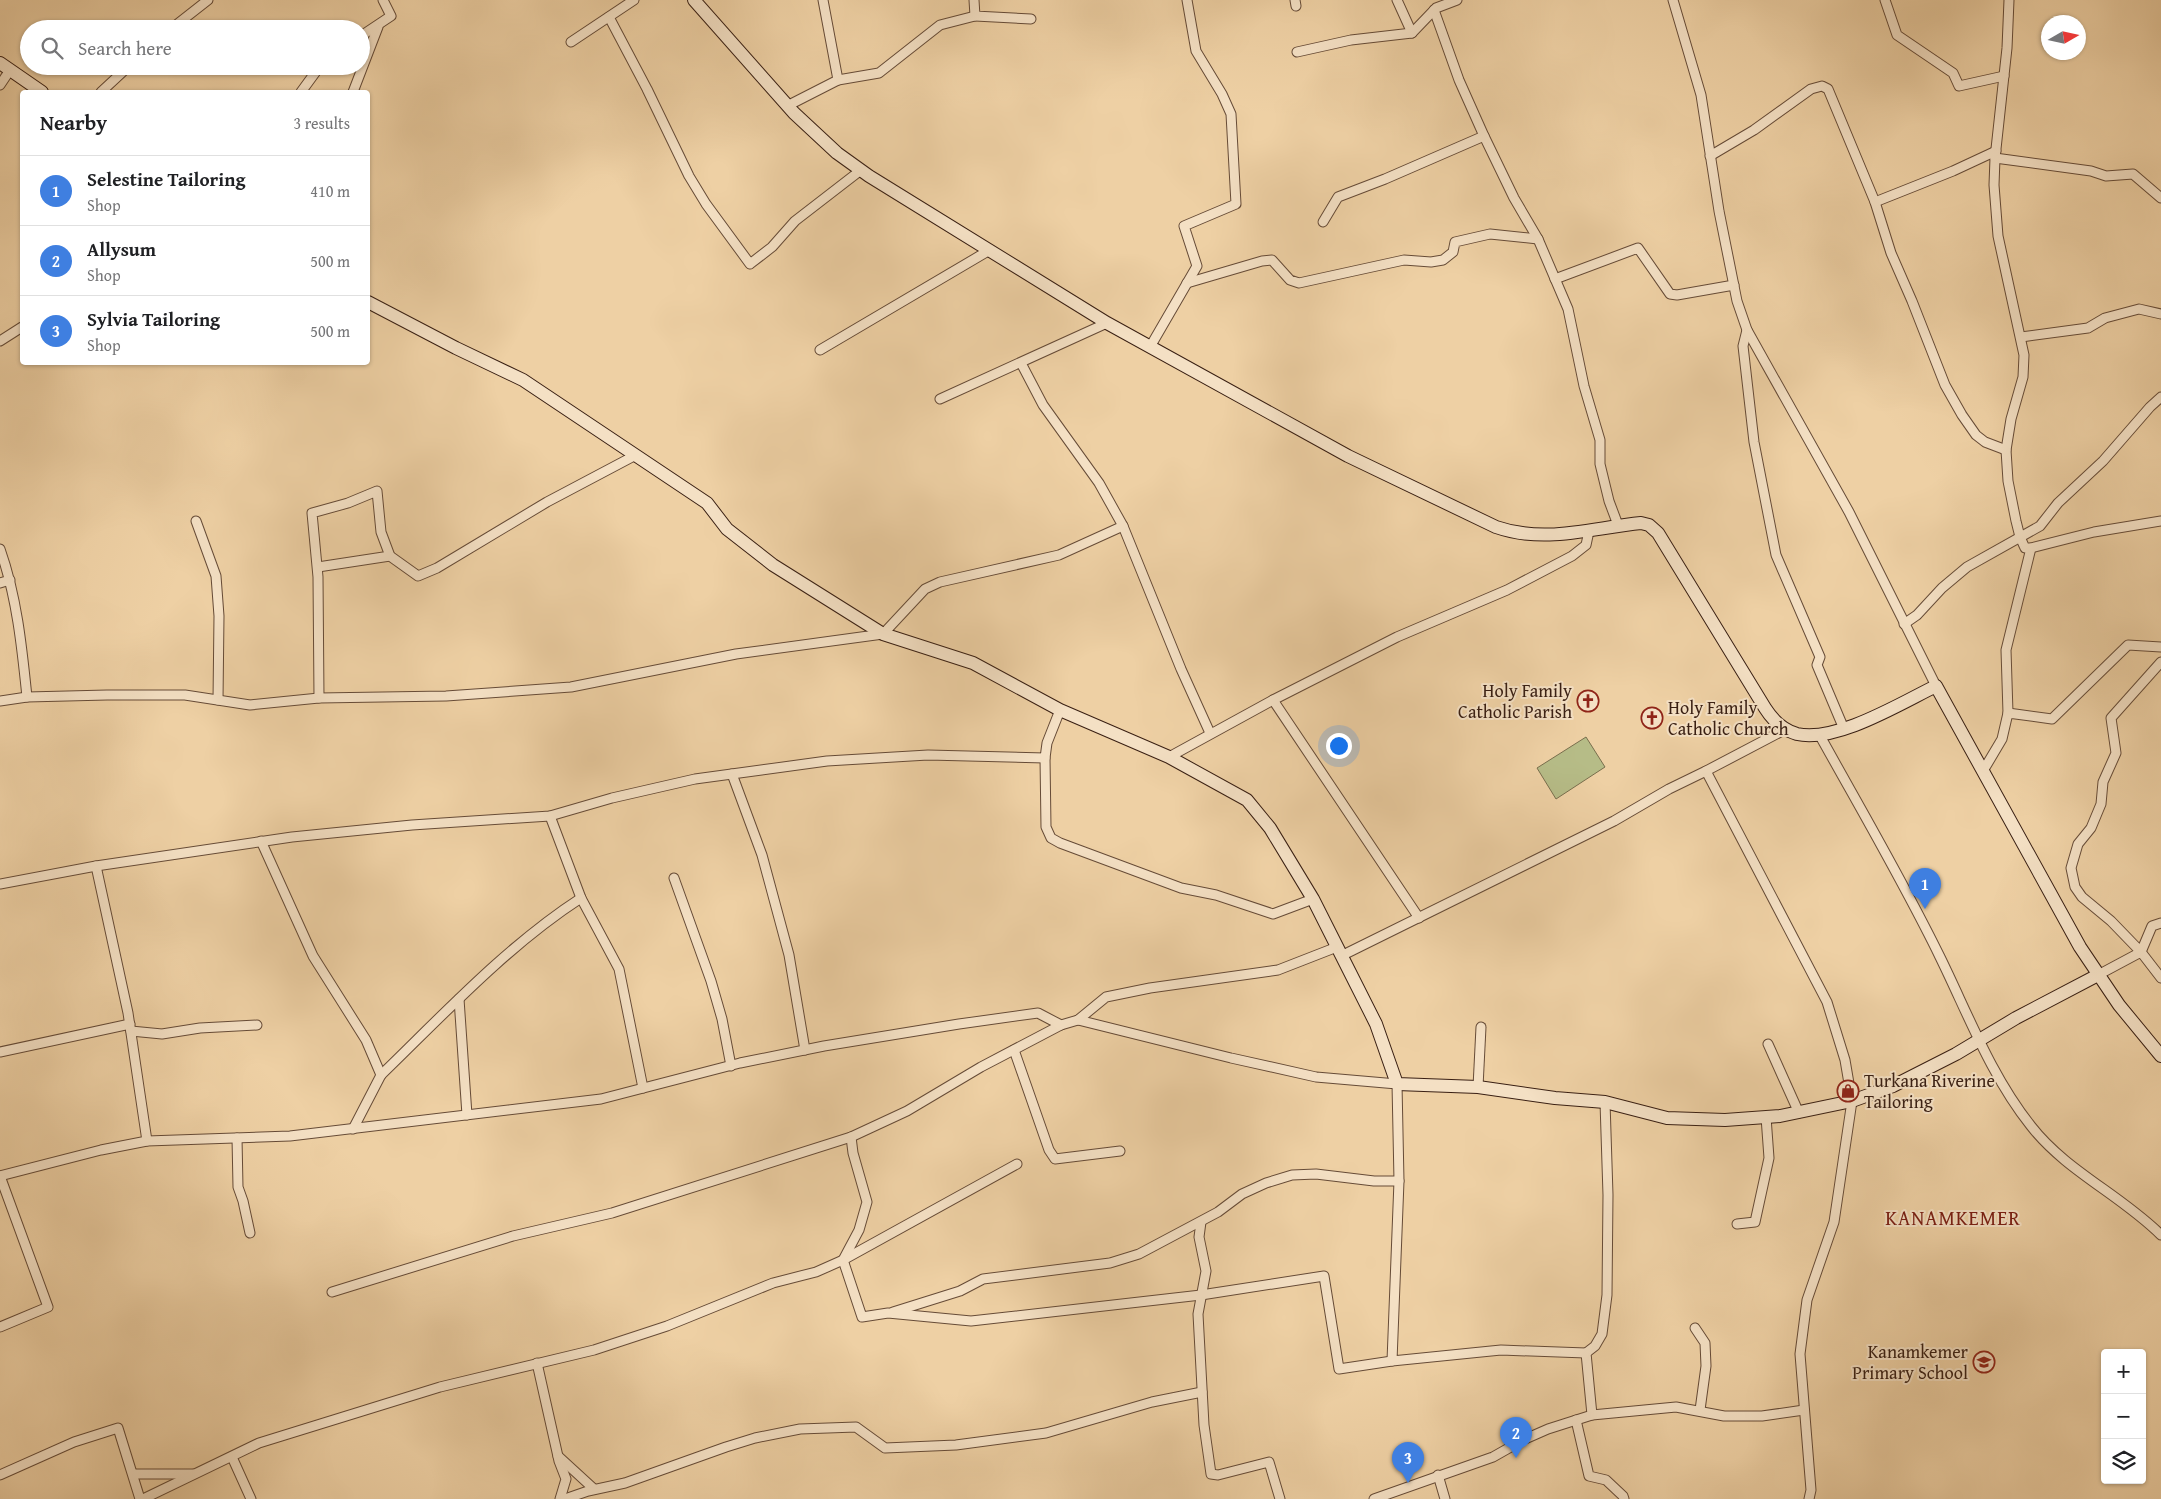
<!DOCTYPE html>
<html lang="en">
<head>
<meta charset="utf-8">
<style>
  :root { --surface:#fff; --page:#f6f6f6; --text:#202124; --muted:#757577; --line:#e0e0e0; --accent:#111827 }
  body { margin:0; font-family:"Gentium Book Plus",serif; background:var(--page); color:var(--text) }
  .controls { position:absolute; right:15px; bottom:15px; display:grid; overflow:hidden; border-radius:5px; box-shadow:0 1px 4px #0004 }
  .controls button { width:45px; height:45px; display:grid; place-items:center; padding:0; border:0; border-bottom:1px solid var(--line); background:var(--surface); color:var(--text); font:25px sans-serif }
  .compass { position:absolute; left:2041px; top:15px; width:45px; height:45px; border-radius:50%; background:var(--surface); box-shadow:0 1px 4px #0004; rotate:81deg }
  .you { position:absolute; left:1338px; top:745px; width:18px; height:18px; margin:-12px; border:4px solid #fff; border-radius:50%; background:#1a73e8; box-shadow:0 0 0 8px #1a73e833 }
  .badge { display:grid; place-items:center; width:32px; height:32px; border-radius:50%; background:var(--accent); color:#fff; font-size:16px; font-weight:700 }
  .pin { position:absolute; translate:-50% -41px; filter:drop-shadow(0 1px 2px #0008) }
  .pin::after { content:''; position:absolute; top:26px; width:18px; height:15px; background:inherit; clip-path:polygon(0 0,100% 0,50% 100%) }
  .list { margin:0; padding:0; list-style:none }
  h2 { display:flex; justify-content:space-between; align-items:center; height:65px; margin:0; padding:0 20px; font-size:21px }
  h2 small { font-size:16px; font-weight:400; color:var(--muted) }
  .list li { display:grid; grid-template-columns:32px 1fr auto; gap:15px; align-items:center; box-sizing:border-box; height:70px; padding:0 20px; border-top:1px solid var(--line) }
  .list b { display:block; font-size:19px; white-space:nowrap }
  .list p { margin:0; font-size:16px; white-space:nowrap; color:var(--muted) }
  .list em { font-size:16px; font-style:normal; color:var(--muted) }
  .icon { flex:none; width:28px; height:28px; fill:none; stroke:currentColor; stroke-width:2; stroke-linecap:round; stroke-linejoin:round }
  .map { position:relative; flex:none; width:2161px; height:1499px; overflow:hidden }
  .search { position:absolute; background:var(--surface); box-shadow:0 1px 4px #0004; left:20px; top:20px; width:350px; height:55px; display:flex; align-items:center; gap:12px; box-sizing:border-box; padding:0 18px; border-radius:28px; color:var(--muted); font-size:19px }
  .panel { position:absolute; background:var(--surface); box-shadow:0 1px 4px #0004; left:20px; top:90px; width:350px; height:275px; border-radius:5px }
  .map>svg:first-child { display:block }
  .green { fill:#b6bc87; stroke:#786e4d }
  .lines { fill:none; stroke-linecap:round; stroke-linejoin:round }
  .street-casing { stroke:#664b37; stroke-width:11 }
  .secondary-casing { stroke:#391f13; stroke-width:14 }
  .street { stroke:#f4e0c4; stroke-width:9 }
  .secondary { stroke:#f4e0c4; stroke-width:12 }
  .labels { text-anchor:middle; stroke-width:4; stroke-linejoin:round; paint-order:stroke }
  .poi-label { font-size:18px; fill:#391f13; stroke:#f4e0c4; text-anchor:end }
  .quarter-label { font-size:20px; letter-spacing:1px; fill:#7a1f14; stroke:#f4e0c4 }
</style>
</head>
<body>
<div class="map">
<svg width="2161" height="1499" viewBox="0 0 2161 1499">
  <rect width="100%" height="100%" fill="#eed0a4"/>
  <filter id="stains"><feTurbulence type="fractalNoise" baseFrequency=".004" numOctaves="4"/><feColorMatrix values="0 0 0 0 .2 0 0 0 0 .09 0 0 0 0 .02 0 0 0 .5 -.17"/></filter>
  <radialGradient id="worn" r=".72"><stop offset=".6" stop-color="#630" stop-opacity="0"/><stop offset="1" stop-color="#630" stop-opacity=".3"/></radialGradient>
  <path class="green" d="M 1586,737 L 1605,767 L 1556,799 L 1537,768 Z"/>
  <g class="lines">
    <g class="street-casing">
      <g id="street">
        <path d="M 974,0 L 975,16 L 1031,19"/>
        <path d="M 1295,0 L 1296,6"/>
        <path d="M 1397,0 L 1412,33"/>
        <path d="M 1673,0 L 1701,95 L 1719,211 L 1737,301 L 1747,330 L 1849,512 L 1936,686"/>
        <path d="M 1885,0 L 1897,35 L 1953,73 L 1959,86 L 2004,76"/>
        <path d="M 2009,0 L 2007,48 L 1995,158 L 1994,185 L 1998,236 L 2024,355 L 2023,377 L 2011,419 L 2006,450 L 2008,481 L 2016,521 L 2020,537 L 2025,548 L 2031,548 L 2094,532 L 2161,521"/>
        <path d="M 1434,10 L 1459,80 L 1484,136 L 1514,198 L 1538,239 L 1568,309 L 1584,386 L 1600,440 L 1600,464 L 1609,501 L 1618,525"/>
        <path d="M 609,17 L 647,89 L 689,176 L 706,204 L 750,264 L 772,247 L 795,221 L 861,170"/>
        <path d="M 171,29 L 208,0"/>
        <path d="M 361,36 L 391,16 L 383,0"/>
        <path d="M 571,42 L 634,0"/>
        <path d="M 1297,52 L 1351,40 L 1412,33 L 1436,8 L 1457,0"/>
        <path d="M 838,80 L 879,73 L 940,25 L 975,16"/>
        <path d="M 0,85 L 10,70"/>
        <path d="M 101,92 L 129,66"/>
        <path d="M 301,92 L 320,66"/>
        <path d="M 353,92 L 378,27"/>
        <path d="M 787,106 L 838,80 L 823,0"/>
        <path d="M 1710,156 L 1754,130 L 1811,89 L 1822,86 L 1828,89 L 1875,202 L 1891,253 L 1912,301 L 1945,385 L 1962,415 L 1976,435 L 1985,442 L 2006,450"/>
        <path d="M 1995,158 L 2091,171 L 2106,176 L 2133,174 L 2161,198"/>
        <path d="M 1875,202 L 1953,171 L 1996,151"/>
        <path d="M 1323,222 L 1338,197 L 1385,179 L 1484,136"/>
        <path d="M 1555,279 L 1638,248 L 1670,294 L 1677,295 L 1734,285"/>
        <path d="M 1187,283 L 1262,261 L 1272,260 L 1290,280 L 1299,283 L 1404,260 L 1431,262 L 1443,260 L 1453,252 L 1455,242 L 1490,234 L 1538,239"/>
        <path d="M 1747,330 L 1743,346 L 1754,442 L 1776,555 L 1820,657 L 1817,665 L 1844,729"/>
        <path d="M 2021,337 L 2088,328 L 2105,318 L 2139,309 L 2161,314"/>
        <path d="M 0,341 L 22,327"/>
        <path d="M 1150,347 L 1197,266 L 1184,226 L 1236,204 L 1231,114 L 1222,94 L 1196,51 L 1187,0"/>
        <path d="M 820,350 L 988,251"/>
        <path d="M 1021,363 L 1043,405 L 1099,483 L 1123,526 L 1181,669 L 1210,733"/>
        <path d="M 940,399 L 1107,323"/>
        <path d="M 196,521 L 216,576 L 219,616 L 218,700"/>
        <path d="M 0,549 C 17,597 22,648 27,697"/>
        <path d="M 318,567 L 390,556"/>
        <path d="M 0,583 L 10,580"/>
        <path d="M 1904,624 L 1917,615 L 1942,588 L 1967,567 L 2040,526 L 2058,503 L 2103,461 L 2150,407 L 2161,397"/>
        <path d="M 2161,662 L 2111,718 L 2116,753 L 2103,782 L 2101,804 L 2091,828 L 2078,844 L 2071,868 L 2075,887 L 2082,897 L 2111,921 L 2141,952 L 2152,926 L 2161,923"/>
        <path d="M 319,698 L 318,577 L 312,513 L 348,503 L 377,491 L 381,532 L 390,556 L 418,576 L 437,568 L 547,502 L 634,456"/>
        <path d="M 1273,700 L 1419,918"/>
        <path d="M 0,701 L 27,697 L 107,695 L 185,695 L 250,705 L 319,698 L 446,696 L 571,687 L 736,654 L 883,634 L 925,589 L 940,582 L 1059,555 L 1123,526"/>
        <path d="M 2008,713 L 2006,650 L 2031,548"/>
        <path d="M 1786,729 L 1706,771 L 1827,1002 L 1845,1060 L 1852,1101 L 1834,1222 L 1807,1300 L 1800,1354 L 1811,1490 L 1809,1499"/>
        <path d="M 1819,734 C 1860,808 1903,881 1940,957 C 1968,1014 1991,1076 2031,1126 C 2066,1171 2121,1195 2161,1235"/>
        <path d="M 1169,757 L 1273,700 L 1397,637 L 1507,590 L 1572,556 L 1586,545 L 1589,531"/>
        <path d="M 1045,758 L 1046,827 L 1051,838 L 1060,843 L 1181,888 L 1216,895 L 1273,914 L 1313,899"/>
        <path d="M 1983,771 L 2002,739 L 2008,713 L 2052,719 L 2128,645 L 2161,647"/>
        <path d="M 732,774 L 762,855 L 789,955 L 805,1050"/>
        <path d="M 550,816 L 581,898 L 619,969 L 643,1088"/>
        <path d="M 261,841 L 313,956 L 366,1040 L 381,1075 L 353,1129"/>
        <path d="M 96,866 L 128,1013 L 147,1141"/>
        <path d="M 674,878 L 711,981 L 722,1019 L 731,1066"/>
        <path d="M 0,884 L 96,866 L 292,837 L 412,825 L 550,816 L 612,798 L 695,779 L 827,761 L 928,755 L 1045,758 L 1047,743 L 1060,710"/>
        <path d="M 1341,956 L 1614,821 L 1669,789 L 1706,771"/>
        <path d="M 2098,975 L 2141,952 L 2161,978"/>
        <path d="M 459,999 L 467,1115"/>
        <path d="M 1078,1020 L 1106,997 L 1150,988 L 1278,970 L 1337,947"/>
        <path d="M 131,1031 L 162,1034 L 200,1028 L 257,1025"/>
        <path d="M 1768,1044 L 1799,1113"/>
        <path d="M 1014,1050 L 1049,1150 L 1055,1159 L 1120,1151"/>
        <path d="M 0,1052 L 130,1024"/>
        <path d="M 381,1075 C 444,1014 507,946 581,898"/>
        <path d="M 1478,1087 L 1481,1027"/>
        <path d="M 851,1137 L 853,1153 L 867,1202 L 859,1230 L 843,1260 L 862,1317 L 888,1313 L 971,1321 L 1201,1295 L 1324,1276 L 1339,1369 L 1392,1361"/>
        <path d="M 237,1138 L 238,1187 L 243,1201 L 250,1233"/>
        <path d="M 0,1176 L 101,1150 L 147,1141 L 290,1136 L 601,1099 L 740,1063 L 824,1046 L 959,1024 L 1038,1013 L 1061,1025"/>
        <path d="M 0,1176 L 48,1307 L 0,1327"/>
        <path d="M 1201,1222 L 1199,1237 L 1206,1271 L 1198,1314 L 1204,1425 L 1211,1474 L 1218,1475 L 1269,1462 L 1280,1499"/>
        <path d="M 1737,1224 L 1755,1222 L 1769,1158 L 1766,1117"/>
        <path d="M 332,1292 L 513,1236 L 612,1213 L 851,1137 L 907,1111 L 981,1067 L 1061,1025 L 1078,1020 L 1231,1058 L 1316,1077 L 1397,1084 L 1399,1181 L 1392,1361 L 1501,1350 L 1586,1353"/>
        <path d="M 893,1312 L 960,1291 L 983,1279 L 1110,1263 L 1139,1254 L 1218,1212 L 1242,1194 L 1266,1183 L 1292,1175 L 1316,1174 L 1374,1181 L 1399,1181"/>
        <path d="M 1695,1328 L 1705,1343 L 1706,1366 L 1700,1410"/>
        <path d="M 537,1363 L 559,1461 L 566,1479 L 560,1499"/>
        <path d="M 1592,1415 L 1676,1407 L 1724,1416 L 1762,1416 L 1804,1410"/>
        <path d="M 1576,1420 L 1589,1476 L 1606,1480 L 1623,1496 L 1624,1499"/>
        <path d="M 558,1456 L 594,1489"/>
        <path d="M 232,1457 L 251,1499"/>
        <path d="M 133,1474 L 193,1474"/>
        <path d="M 0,1475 L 74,1442 L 118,1428 L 140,1499"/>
        <path d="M 1438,1475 L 1445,1499"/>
        <path d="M 143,1499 L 259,1443 L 440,1387 L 594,1350 L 667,1326 L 773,1283 L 816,1272 L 843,1260 L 1017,1164"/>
        <path d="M 565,1499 L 588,1491 L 625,1483 L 726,1447 L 755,1438 L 800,1429 L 856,1427 L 885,1448 L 956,1445 L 1046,1433 L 1152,1402 L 1202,1392"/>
        <path d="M 1374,1499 L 1493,1457 L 1523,1440 L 1548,1429 L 1592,1415 L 1586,1353 L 1595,1346 L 1602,1334 L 1607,1295 L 1608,1195 L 1605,1102"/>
      </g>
    </g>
    <g class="secondary-casing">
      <g id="secondary">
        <path d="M 694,0 L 794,113 L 837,153 L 869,176 L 1107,323 L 1348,456 L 1496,527 C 1545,544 1591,528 1641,523 L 1649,525 L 1658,533 L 1765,708 C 1772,719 1783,730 1797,734 C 1836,743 1901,703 1936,686 L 2080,947 L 2119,1005 L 2161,1056"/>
        <path d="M 0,63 L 42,92"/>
        <path d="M 368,302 L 456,348 L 523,380 L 707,503 L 727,529 L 773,565 L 883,634 L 973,663 L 1060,710 L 1169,757 L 1247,800 L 1270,828 L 1313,899 L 1376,1024 L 1397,1084 L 1478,1087 L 1555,1098 L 1605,1102 L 1667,1118 L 1725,1120 L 1780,1116 L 1852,1101 L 1893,1086 L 1956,1054 L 2016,1018 L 2098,975"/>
      </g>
    </g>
    <use href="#street" class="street"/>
    <use href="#secondary" class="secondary"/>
  </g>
  <defs>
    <g id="church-ring" transform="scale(1.125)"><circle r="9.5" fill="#f4e0c4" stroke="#8f2418" stroke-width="1.5"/><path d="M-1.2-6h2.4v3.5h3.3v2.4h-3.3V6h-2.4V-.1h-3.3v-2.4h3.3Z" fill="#8f2418"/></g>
    <g id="shop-ring" transform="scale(1.125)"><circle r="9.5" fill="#f4e0c4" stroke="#8f2418" stroke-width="1.5"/><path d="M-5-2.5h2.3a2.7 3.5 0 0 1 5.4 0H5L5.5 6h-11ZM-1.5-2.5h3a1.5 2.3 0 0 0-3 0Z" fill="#8f2418"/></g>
    <g id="school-ring" transform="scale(1.125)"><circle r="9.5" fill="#f4e0c4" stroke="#8f2418" stroke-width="1.5"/><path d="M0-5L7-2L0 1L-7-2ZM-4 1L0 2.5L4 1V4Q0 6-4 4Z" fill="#8f2418"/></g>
  </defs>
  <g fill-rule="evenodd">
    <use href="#church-ring" x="1588" y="701"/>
    <use href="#church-ring" x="1652" y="718"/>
    <use href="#shop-ring" x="1848" y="1091"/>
    <use href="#school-ring" x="1984" y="1362"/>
  </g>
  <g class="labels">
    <g class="poi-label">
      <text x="1572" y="697">Holy Family<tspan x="1572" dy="21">Catholic Parish</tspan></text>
      <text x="1668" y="714" text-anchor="start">Holy Family<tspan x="1668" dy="21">Catholic Church</tspan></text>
      <text x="1864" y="1087" text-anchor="start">Turkana Riverine<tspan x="1864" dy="21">Tailoring</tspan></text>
      <text x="1968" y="1358">Kanamkemer<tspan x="1968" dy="21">Primary School</tspan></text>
    </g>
    <g class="quarter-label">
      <text x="1953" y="1225">KANAMKEMER</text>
    </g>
  </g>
  <rect width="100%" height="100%" filter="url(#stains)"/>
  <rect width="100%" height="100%" fill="url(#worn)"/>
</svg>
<div class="controls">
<button>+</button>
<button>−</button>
<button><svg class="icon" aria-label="layers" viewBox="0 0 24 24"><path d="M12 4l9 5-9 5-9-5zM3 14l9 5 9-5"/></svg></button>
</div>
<svg class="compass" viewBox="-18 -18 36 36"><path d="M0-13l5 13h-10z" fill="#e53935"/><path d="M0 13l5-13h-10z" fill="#757577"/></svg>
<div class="you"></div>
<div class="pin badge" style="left:1925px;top:909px;background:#3f7fe0">1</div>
<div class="pin badge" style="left:1516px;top:1458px;background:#3f7fe0">2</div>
<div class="pin badge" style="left:1408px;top:1483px;background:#3f7fe0">3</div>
<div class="search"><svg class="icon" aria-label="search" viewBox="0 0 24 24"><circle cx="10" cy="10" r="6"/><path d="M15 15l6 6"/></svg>Search here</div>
<section class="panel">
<h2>Nearby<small>3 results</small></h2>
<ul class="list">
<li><span class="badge" style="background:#3f7fe0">1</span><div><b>Selestine Tailoring</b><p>Shop</p></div><em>410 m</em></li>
<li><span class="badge" style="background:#3f7fe0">2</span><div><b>Allysum</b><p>Shop</p></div><em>500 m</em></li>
<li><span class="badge" style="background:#3f7fe0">3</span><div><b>Sylvia Tailoring</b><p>Shop</p></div><em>500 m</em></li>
</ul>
</section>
</div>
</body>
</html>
